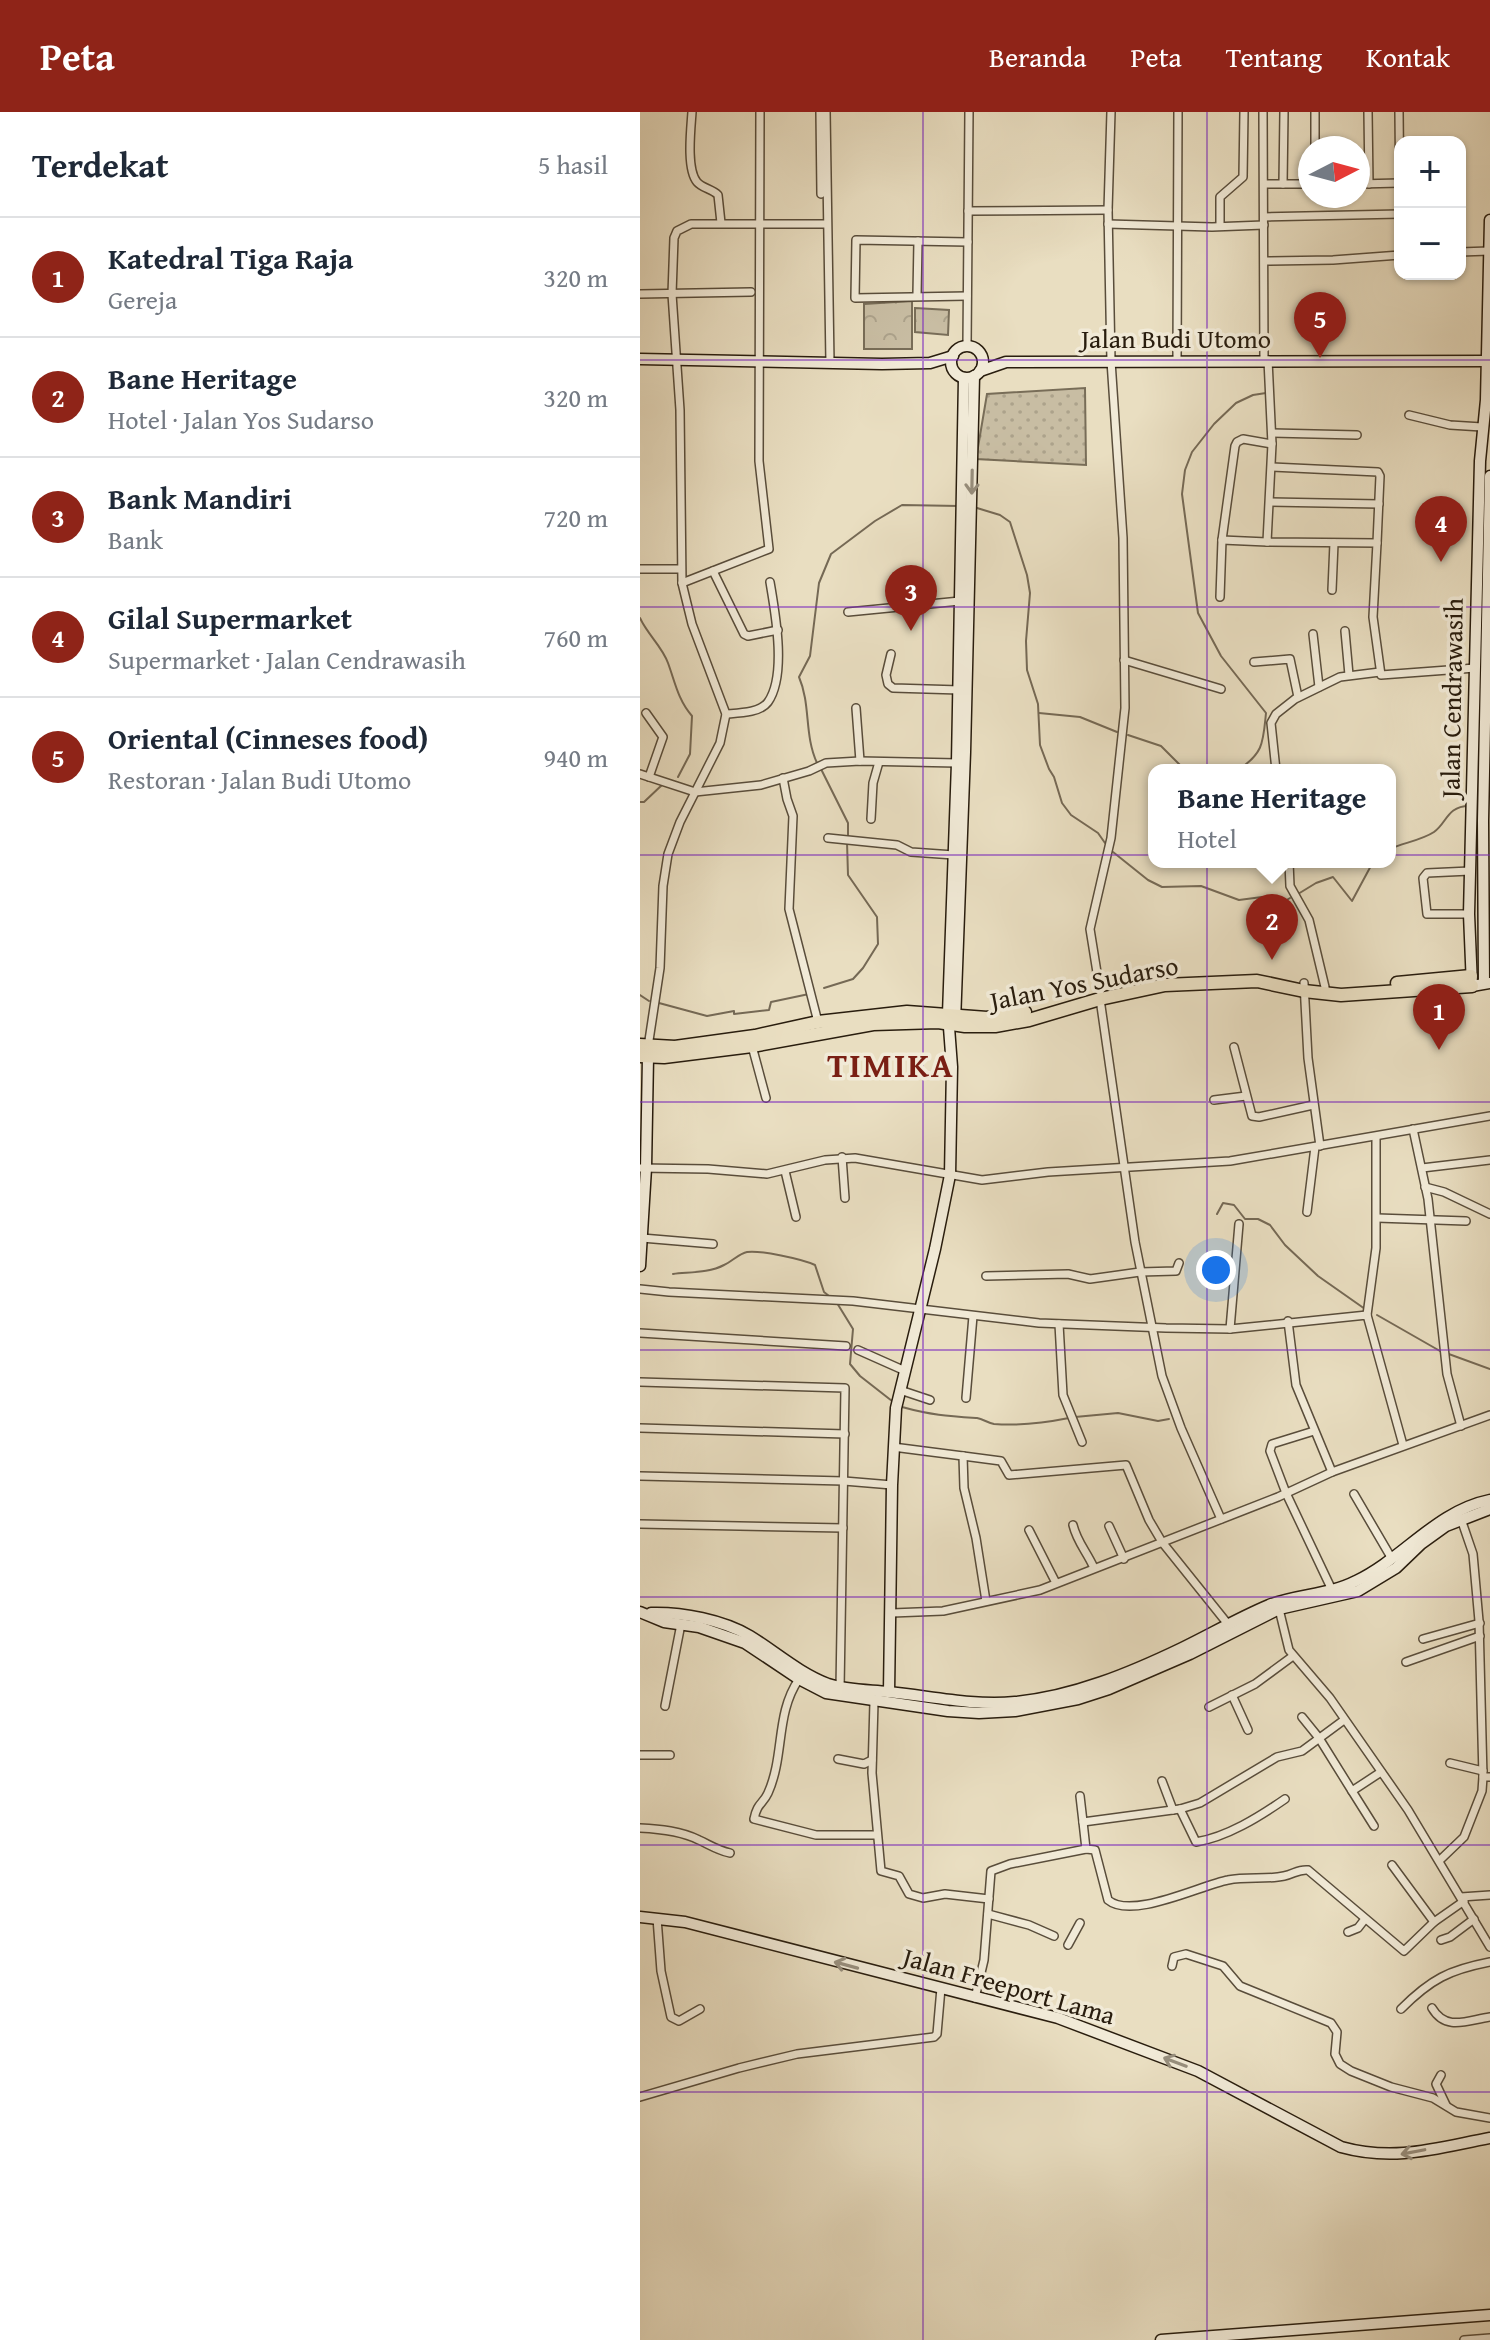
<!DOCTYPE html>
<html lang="id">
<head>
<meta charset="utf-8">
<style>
  :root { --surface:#fff; --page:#f2f2f3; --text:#1f2937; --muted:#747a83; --line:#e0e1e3; --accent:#8f2418 }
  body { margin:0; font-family:"Gentium Book Plus",serif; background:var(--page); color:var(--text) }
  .controls { position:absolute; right:24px; top:24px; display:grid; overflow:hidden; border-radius:16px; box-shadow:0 2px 6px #0004 }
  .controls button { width:72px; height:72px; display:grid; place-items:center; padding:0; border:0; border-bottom:2px solid var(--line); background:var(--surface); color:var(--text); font:40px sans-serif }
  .compass { position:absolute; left:658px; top:24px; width:72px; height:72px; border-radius:50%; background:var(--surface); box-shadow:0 2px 6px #0004; rotate:84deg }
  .you { position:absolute; left:576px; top:1158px; width:28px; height:28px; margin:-20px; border:6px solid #fff; border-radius:50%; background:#1a73e8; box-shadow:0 0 0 12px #1a73e833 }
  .badge { display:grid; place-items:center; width:52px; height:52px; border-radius:50%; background:var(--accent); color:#fff; font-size:26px; font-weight:700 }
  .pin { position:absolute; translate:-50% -66px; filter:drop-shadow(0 2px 4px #0008) }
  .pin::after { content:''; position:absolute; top:42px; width:28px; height:24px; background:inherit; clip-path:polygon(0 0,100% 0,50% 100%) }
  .popup { position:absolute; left:508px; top:652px; width:248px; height:104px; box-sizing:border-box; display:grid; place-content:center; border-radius:16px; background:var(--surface); filter:drop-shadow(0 2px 6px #0005); font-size:26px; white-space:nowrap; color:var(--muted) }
  .popup b { font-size:30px; color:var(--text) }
  .popup::after { content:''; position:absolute; left:50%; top:100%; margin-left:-16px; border:16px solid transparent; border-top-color:var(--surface) }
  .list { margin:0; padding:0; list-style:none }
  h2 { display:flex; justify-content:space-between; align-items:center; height:104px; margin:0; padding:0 32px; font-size:34px }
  h2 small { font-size:26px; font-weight:400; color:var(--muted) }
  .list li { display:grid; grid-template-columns:52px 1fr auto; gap:24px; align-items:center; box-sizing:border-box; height:120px; padding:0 32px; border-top:2px solid var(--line) }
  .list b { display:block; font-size:30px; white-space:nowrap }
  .list p { margin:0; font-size:26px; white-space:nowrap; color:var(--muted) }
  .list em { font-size:26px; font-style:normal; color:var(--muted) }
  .map { position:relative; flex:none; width:850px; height:2228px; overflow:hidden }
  header { display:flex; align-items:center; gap:48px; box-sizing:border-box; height:112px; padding:0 40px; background:var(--accent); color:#fff }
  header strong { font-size:38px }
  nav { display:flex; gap:44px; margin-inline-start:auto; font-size:28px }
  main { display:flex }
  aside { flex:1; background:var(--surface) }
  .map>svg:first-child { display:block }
  .grass { fill:url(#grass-dots); stroke:#786d58; stroke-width:2 }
  .park { fill:url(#park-crowns); stroke:#786d58; stroke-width:2 }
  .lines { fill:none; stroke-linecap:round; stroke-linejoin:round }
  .stream { stroke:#756955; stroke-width:2 }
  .street-casing { stroke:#594d3b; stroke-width:10 }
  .secondary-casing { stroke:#291d0e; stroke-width:13 }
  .highway-casing { stroke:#291d0e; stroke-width:15 }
  .street { stroke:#f1ead7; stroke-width:7 }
  .secondary { stroke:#f1ead7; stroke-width:10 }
  .highway { stroke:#e9dec1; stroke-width:12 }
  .oneway { stroke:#978e7d }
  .grid { fill:none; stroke:#7b2cbf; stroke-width:2; stroke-opacity:0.55 }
  .labels { text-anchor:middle; stroke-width:7; stroke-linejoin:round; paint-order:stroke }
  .street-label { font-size:26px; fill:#291d0e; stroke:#f1ead7 }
  .district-label { font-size:34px; font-weight:bold; letter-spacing:2px; fill:#7a1f14; stroke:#f1ead7 }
</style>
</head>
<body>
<header>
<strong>Peta</strong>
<nav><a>Beranda</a><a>Peta</a><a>Tentang</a><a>Kontak</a></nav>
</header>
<main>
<aside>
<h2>Terdekat<small>5 hasil</small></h2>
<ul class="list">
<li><span class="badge">1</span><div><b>Katedral Tiga Raja</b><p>Gereja</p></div><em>320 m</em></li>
<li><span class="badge">2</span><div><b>Bane Heritage</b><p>Hotel · Jalan Yos Sudarso</p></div><em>320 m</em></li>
<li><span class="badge">3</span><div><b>Bank Mandiri</b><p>Bank</p></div><em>720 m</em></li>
<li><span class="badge">4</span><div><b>Gilal Supermarket</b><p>Supermarket · Jalan Cendrawasih</p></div><em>760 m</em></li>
<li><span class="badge">5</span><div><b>Oriental (Cinneses food)</b><p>Restoran · Jalan Budi Utomo</p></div><em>940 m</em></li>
</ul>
</aside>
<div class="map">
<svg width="850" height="2228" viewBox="0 0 850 2228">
  <defs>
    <pattern id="grass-dots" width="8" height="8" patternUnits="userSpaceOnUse" patternTransform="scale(2)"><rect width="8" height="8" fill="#c8bda3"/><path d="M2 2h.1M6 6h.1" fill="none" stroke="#aca28b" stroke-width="1.8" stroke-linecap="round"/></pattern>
    <pattern id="park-crowns" width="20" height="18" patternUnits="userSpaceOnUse" patternTransform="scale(2)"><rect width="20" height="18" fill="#c8bda3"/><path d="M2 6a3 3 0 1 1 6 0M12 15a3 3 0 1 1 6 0" fill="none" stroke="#aca28b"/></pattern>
  </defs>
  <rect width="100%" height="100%" fill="#e9dec1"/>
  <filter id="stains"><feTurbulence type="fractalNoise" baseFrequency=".0025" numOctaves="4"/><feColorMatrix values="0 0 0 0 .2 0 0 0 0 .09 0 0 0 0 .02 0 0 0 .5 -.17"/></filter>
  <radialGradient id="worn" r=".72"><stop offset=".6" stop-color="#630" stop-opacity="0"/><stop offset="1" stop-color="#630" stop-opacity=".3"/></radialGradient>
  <path class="grass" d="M 445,276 L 446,353 L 336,347 L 347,282 Z"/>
  <g class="park">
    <path d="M 272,189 L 272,237 L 224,237 L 224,192 Z"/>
    <path d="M 275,196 L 309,198 L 308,223 L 275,220 Z"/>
  </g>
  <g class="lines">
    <g class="stream">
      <path d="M 337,396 L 360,403 L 370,410 L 387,463 L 390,481 L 386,529 L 387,558 L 398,592 L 400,633 L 409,657 L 414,665 L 422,691 L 431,703 L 458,721 L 465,731"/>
      <path d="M 0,506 C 7,522 22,534 28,551 C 35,570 38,588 52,604 L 50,642 L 38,665"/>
      <path d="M 399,601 L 440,605 L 477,620"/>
      <path d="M 488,623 L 521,634 L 545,658"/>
      <path d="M 177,651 C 164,623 171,593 159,565 L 170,544 L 179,471 L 191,442 L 235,409 L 262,393 L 319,394"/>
      <path d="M 181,657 L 208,711 L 208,724"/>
      <path d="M 598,658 C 624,641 623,630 626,601 L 581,544 L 558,501 L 542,382 L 545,358 L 552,340 L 574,312 L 596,291 L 613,283 L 626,281"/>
      <path d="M 0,690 L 4,690 L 23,672"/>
      <path d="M 750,737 C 763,731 782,728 794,720 C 807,711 807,694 829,694"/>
      <path d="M 473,740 L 508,768 L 522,775 L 561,774 L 599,788 L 622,785 L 645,789 L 650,786"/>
      <path d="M 658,782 L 676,771 L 693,765 L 712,789 L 733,750"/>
      <path d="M 184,876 L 213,867 L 223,856 L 238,832 L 237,805 L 208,763 L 207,730"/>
      <path d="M 0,883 L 9,889"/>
      <path d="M 19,891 L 67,904 L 94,899 L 94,902 L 129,898 L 131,890 L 169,882"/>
      <path d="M 577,1102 L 583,1091 L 594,1093 L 605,1107 L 618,1107 L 630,1113 L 645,1133 L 678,1164 L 725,1197"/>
      <path d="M 33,1162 C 50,1160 69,1161 84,1153 C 91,1150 100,1141 107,1140 C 120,1138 162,1147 175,1153 L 184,1180 L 189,1184"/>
      <path d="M 197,1191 L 213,1217 L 210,1252 L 220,1264 L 252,1289"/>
      <path d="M 737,1203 L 800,1239"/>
      <path d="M 806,1241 L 850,1257"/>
      <path d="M 262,1295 C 291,1303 307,1304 337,1306 C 343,1307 348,1311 354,1312 C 380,1314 404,1311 429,1306"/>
      <path d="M 435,1305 L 478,1301 L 518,1309 L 529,1307"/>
    </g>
    <g class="street-casing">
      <g id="street">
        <path d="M 52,0 C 51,16 46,57 57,70 C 62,76 72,77 78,83 L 81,111"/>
        <path d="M 180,0 L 181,82"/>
        <path d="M 186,0 L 190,251"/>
        <path d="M 623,0 L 624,248"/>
        <path d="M 728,0 L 729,72"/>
        <path d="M 759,0 L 760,96"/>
        <path d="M 675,36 L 675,0"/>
        <path d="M 625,72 L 670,72"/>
        <path d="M 643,72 L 644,0"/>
        <path d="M 718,72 L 760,71"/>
        <path d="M 328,99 L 468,98"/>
        <path d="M 624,105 L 760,102"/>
        <path d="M 468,112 L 572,115 L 624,113"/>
        <path d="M 580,114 L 580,85 L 603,65 L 604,0"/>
        <path d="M 820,140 L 849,139"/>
        <path d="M 625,149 L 693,148 L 760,143"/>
        <path d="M 0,182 L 111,180"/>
        <path d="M 277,183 L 278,129"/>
        <path d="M 327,184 L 215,186 L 216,128 L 328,130"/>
        <path d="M 327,234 L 329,0"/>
        <path d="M 628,248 L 632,332 L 627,430 L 737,431 L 733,505 L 741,563 L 835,556"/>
        <path d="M 537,249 L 538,0"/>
        <path d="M 769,303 L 810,313 L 842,315"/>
        <path d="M 632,321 L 717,323"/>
        <path d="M 632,355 L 738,360 L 740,364 L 737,431"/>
        <path d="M 630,390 L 739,392"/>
        <path d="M 582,428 L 627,430"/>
        <path d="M 0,457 L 41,457"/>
        <path d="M 73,459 L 104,522 L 108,524 L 138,518"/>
        <path d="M 42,471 L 129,437 L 119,349 L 120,0"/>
        <path d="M 692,478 L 694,431"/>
        <path d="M 580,485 L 582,428 L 595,334 L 597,330 L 603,327 L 632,332"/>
        <path d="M 208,500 L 320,489"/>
        <path d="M 705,519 L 709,563"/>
        <path d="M 673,522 L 679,575"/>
        <path d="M 251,542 L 246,563 L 248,572 L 253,576 L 320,578"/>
        <path d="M 484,548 L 581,577"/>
        <path d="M 614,550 L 650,547 L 658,585"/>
        <path d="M 216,596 L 220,649"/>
        <path d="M 6,601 L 23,625 L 9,665"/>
        <path d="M 86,602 C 99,601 120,601 128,590 C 147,563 135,500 130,470"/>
        <path d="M 636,658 L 631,611 L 636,602 L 655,587 L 700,565 L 740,560"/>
        <path d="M 0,662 L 55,680 L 121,673 L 169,659 L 186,651 L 220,649 L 317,651"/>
        <path d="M 143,666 L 147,687 L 153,704 L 149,797 L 178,910"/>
        <path d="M 231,707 L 233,671 L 239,650"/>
        <path d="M 188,726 L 257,733 L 271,740 L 314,743"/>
        <path d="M 649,750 L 650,774 L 669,808 L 685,875"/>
        <path d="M 829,802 L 787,802 L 783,766 L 787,761 L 830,759"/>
        <path d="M 664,871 L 668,946 L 680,1034"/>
        <path d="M 460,879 L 450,817 L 471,726 L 485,596 L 483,426 L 471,249 L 468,98 L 471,0"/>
        <path d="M 460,887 L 495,1130 L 522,1264 L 541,1316 L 581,1407"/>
        <path d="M 112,934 L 126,986"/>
        <path d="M 8,935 L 20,856 L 23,774 L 28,742 L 40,710 L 80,631 L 86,602 L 52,512 L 42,471 L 40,298 L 32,182 L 34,126 L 37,119 L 51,112 L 187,112"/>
        <path d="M 594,935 L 612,1004 L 619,1005 L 673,993"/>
        <path d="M 574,988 L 606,984"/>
        <path d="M 773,1017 L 788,1087 L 807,1262 L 821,1314"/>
        <path d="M 202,1045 L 205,1086"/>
        <path d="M 0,1056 L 68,1057 L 127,1062 L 185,1048 L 215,1046 L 342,1068 L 408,1060 L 590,1049 L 850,1004"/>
        <path d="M 782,1056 L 850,1048"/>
        <path d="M 145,1059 L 156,1105"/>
        <path d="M 785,1075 L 804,1080 L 850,1102"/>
        <path d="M 667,1100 L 675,1035"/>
        <path d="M 737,1106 L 826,1109"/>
        <path d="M 2,1126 L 73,1132"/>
        <path d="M 346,1164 L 428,1162 L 450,1167 L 500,1160 L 536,1159 L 539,1151"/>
        <path d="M 0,1177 L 29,1180 L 213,1189 L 399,1211 L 526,1216 L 590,1217 L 727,1203 L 763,1333"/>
        <path d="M 727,1203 L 736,1136 L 736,1025"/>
        <path d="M 648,1209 L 656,1273 L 692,1360"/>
        <path d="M 419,1212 L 423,1283 L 442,1330"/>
        <path d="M 590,1217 L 599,1112"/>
        <path d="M 0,1221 L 206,1234"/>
        <path d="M 218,1238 L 263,1258"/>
        <path d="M 0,1270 L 205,1276 L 200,1577"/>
        <path d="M 260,1278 L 290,1288"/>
        <path d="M 326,1286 L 333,1204"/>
        <path d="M 0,1316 L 205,1322"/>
        <path d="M 674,1319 L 632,1332 L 630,1339 L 646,1381 L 692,1478"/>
        <path d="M 253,1335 L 323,1344 L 324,1376 L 336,1426 L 346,1489"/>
        <path d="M 323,1344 L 361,1349 L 369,1363 L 486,1353 L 509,1408 L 522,1430 L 587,1511"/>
        <path d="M 0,1364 L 204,1369 L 252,1373"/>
        <path d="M 714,1382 L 752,1447"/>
        <path d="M 821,1407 L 833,1442 L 839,1509 L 843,1665 L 850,1665"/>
        <path d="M 0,1412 L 203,1416"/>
        <path d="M 433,1413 C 437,1430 447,1440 454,1456"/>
        <path d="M 469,1414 L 484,1447"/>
        <path d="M 389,1418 L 416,1471"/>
        <path d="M 639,1497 L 649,1538 L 690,1586 L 768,1698 L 850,1835"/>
        <path d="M 252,1501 L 303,1499 L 400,1478 L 638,1385 L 692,1360 L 850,1303"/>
        <path d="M 783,1527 L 840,1511"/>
        <path d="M 766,1550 L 840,1524"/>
        <path d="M 159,1567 C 135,1602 145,1643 128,1681 C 123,1692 117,1691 114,1707 L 176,1723 L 237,1723"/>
        <path d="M 592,1583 L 608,1618"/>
        <path d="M 234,1590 L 232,1661 L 241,1759 L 259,1764 L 269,1782 L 283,1786 L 305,1782 L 349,1787"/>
        <path d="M 25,1594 L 41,1512"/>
        <path d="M 569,1595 L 615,1572 L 653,1544"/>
        <path d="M 662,1605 L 679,1626 L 712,1679"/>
        <path d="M 0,1643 L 30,1643"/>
        <path d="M 198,1647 L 224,1652 L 232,1648"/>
        <path d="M 810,1651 L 843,1659"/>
        <path d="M 522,1669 L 533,1698"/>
        <path d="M 440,1684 L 443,1710 L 540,1697 L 560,1691 L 637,1645 L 662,1639 L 704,1608"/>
        <path d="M 540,1697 L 556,1730 C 587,1725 619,1705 645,1687"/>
        <path d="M 443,1710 L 446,1737 L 455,1738 L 468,1788 C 492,1808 561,1773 588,1768 C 607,1764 626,1768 644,1764 C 654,1762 658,1757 668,1758 L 764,1839 L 794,1810 L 824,1789"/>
        <path d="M 734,1714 L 712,1679 L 741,1660"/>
        <path d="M 0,1716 C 20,1717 41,1719 59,1728 C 70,1733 77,1738 90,1741"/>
        <path d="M 800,1748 L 824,1725 L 842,1679 L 843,1665"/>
        <path d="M 752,1753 L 794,1810"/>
        <path d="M 821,1785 L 850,1783"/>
        <path d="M 348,1802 L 389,1813 L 414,1824"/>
        <path d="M 17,1806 L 21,1859 L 31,1905 L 39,1909 L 60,1897"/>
        <path d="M 708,1820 L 718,1816 L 725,1807"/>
        <path d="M 801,1828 L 810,1825 L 834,1807"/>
        <path d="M 428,1833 L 440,1811"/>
        <path d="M 532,1854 L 534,1845 L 546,1842 L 583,1854 L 600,1874 L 691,1911 L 697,1920 L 695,1942 L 700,1952 L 711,1959 L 751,1975 L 793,1986 L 816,2000 L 850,2006"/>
        <path d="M 335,1886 L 344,1848 L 351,1759 L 370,1752 L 446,1737"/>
        <path d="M 792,1896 C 806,1920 828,1908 850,1905"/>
        <path d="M 761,1897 C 791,1867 809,1858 850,1850"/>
        <path d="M 801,1963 L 796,1972 L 806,1993"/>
        <path d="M 0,1985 L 99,1956 L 157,1942 L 294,1925 L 297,1922 L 301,1876"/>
        <path d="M 824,2228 L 850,2226"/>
      </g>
    </g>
    <g class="secondary-casing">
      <g id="secondary">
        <path d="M 850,108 L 846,288 L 840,349 L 829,802 L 832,874 L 850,871"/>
        <circle cx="327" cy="250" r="16"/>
        <path d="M 0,247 L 242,252 L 290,251 L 313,244"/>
        <path d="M 340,259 L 366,250 L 850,249"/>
        <path d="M 844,871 L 843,709 L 850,364"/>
        <path d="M 315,910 L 325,640 L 334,264"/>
        <path d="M 0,1154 L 6,1056 L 8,945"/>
        <path d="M 0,1500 L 24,1510 L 59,1515 L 105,1531 L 159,1567 L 186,1581 L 308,1599 L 339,1601 L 375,1599 L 438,1587 L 469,1577 L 550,1542 L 639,1497 L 718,1479 L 756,1456 L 781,1432 L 806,1414 L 850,1397"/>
        <path d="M 11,1501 C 42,1500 83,1508 110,1524 C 136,1540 159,1561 188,1572 C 206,1578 228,1578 248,1580 C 290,1584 332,1594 375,1590 C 432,1585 490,1561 542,1536 C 571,1522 598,1506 629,1493 C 657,1482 689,1483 716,1469 C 764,1446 796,1399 850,1388"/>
        <path d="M 249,1580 L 252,1373 L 256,1296 L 295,1137 L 310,1063 L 312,955 L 308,902 L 317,651 L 324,266"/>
        <path d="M 0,1805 L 45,1810 L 418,1906 L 558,1959 L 701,2035 C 755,2050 797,2036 850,2026"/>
        <path d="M 521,2228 L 850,2203"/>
      </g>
    </g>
    <g class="highway-casing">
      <g id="highway">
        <path d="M 757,871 L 831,864"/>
        <path d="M 0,933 L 35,935 L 115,924 L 178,910 L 267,900 L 347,906 L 385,900"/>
        <path d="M 0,944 L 24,945 L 112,934 L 233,912 L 298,910 L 325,914 L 355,914 L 389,908 L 460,887 L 525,873 L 617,869 L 664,879 L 701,883 L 832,874"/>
      </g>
    </g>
    <use href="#street" class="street"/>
    <use href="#secondary" class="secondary"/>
    <use href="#highway" class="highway"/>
  </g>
  <defs><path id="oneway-shaft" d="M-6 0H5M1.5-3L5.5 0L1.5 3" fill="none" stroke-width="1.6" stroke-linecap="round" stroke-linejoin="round" transform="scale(2)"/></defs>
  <g class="oneway">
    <use href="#oneway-shaft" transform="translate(332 370) rotate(91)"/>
    <use href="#oneway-shaft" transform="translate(206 1853) rotate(-165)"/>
    <use href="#oneway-shaft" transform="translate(535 1950) rotate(-159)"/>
    <use href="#oneway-shaft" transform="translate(773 2040) rotate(169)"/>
  </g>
  <path class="grid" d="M 283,0 L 283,2228M 567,0 L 567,2228M 0,248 L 850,248M 0,495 L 850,495M 0,743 L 850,743M 0,990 L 850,990M 0,1238 L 850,1238M 0,1485 L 850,1485M 0,1733 L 850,1733M 0,1980 L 850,1980"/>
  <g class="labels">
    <g class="street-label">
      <text x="536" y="236">Jalan Budi Utomo</text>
      <text transform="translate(812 586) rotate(-89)" y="9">Jalan Cendrawasih</text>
      <text transform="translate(444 871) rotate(-11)" y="9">Jalan Yos Sudarso</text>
      <text transform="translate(369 1874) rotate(16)" y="9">Jalan Freeport Lama</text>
    </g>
    <g class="district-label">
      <text x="251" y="965">TIMIKA</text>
    </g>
  </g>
  <rect width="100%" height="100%" filter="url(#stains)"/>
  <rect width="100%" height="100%" fill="url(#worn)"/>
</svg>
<div class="controls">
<button>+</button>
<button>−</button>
</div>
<svg class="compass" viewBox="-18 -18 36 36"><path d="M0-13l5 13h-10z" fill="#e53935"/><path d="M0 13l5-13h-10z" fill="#747a83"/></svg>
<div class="you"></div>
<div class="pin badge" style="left:799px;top:938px">1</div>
<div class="pin badge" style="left:632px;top:848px">2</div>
<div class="popup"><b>Bane Heritage</b>Hotel</div>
<div class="pin badge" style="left:271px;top:519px">3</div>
<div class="pin badge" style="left:801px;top:450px">4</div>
<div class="pin badge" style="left:680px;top:246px">5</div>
</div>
</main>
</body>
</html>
